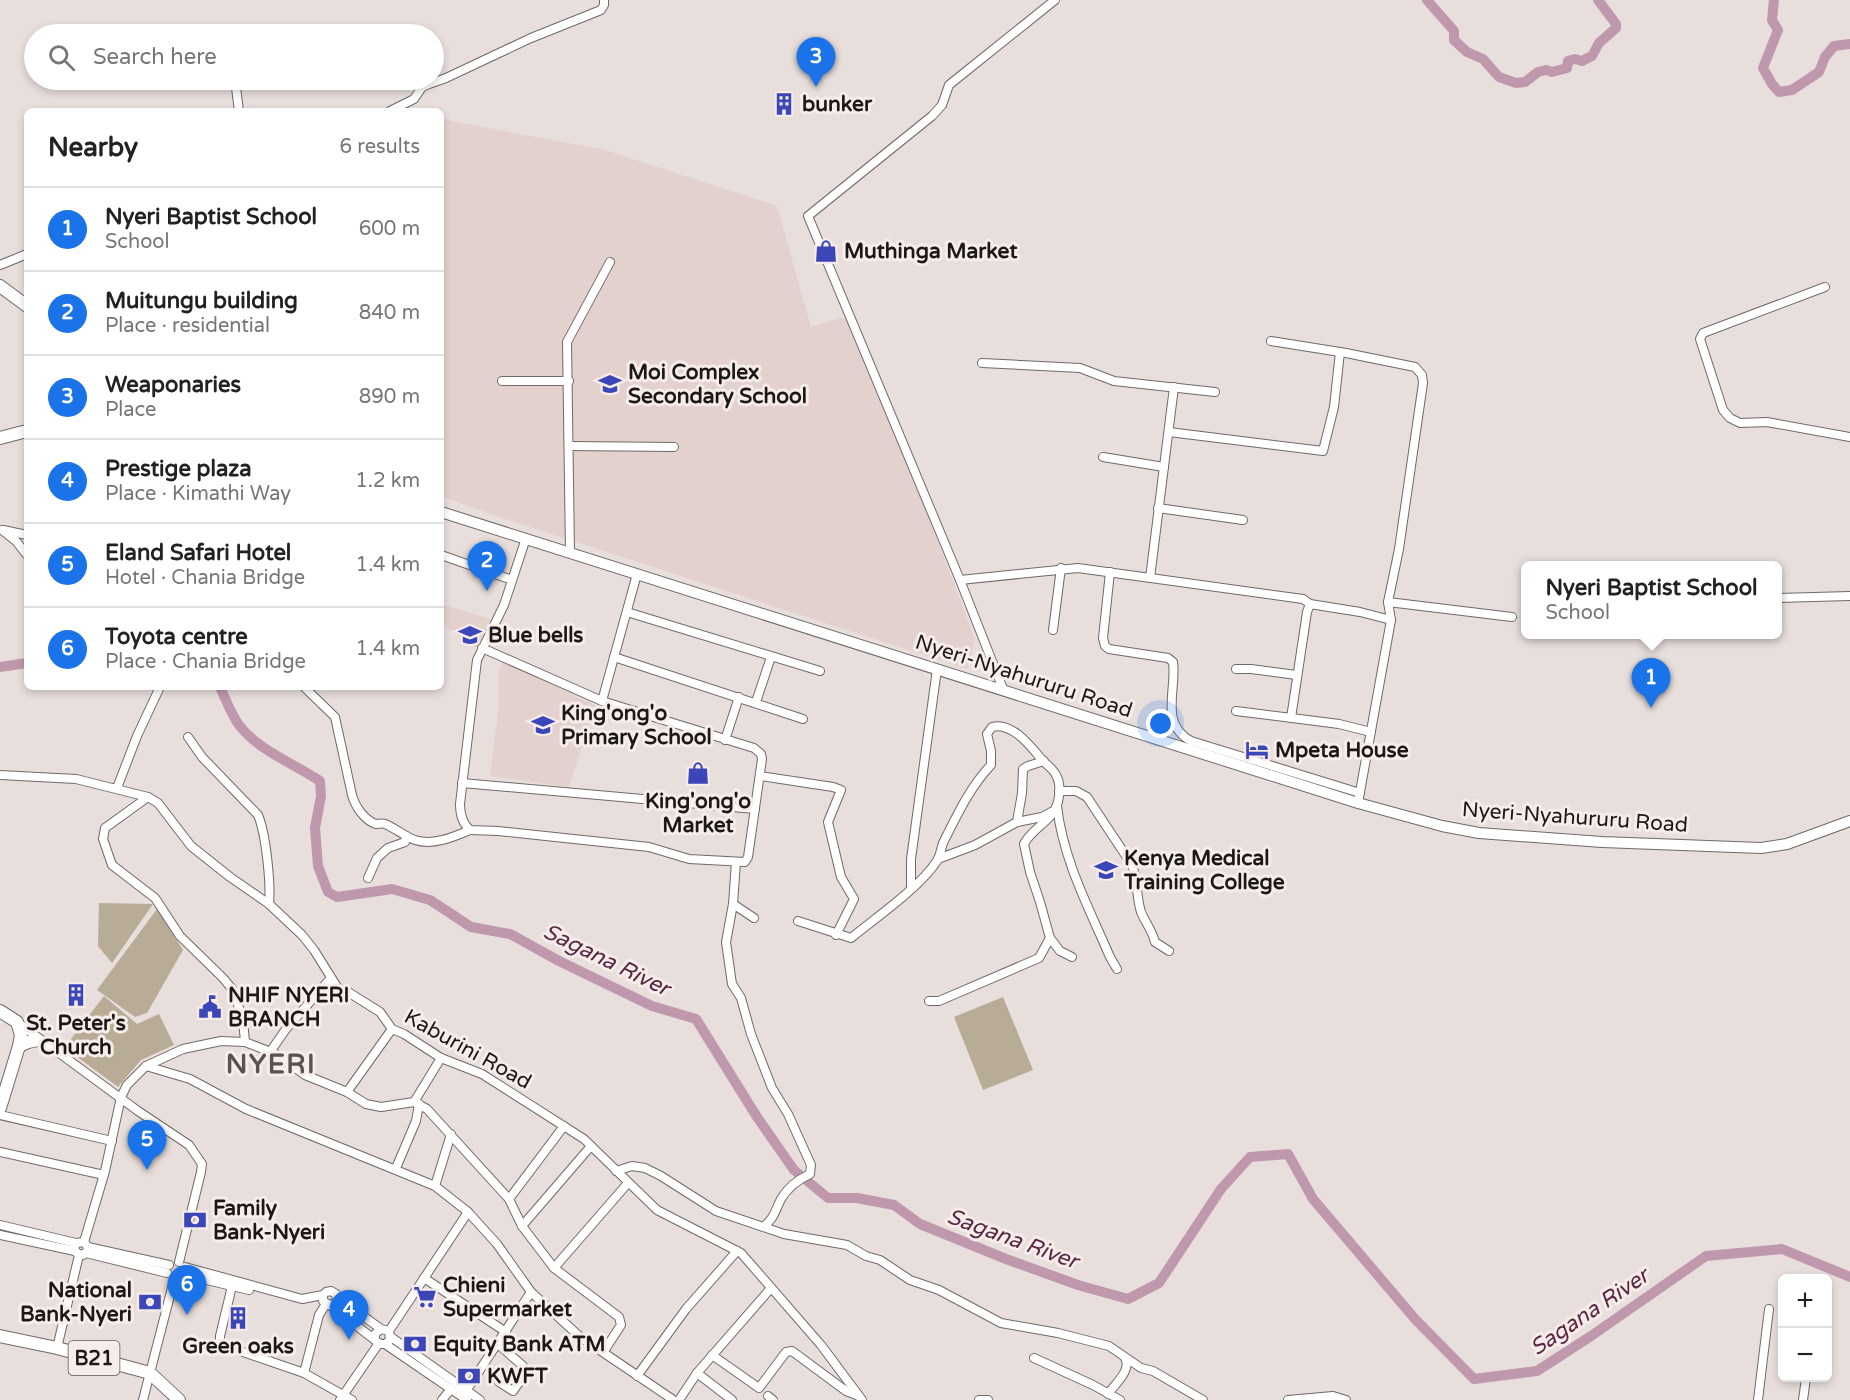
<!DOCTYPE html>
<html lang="en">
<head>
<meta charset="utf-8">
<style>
  :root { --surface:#fff; --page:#f2f2f2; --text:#222; --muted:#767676; --line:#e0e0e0; --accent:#1a73e8 }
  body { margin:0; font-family:"Varela Round",sans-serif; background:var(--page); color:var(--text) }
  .controls { position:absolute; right:18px; bottom:18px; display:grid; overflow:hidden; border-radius:9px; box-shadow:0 3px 9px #0003 }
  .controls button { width:54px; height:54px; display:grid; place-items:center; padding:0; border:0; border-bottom:2px solid var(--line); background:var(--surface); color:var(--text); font:30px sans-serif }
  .you { position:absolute; left:1161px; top:724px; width:21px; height:21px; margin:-15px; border:4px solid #fff; border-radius:50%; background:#1a73e8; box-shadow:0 0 0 9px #1a73e833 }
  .badge { display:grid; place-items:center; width:39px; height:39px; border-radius:50%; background:var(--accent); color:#fff; font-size:20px; font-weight:700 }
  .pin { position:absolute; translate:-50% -50px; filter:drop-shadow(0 2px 3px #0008) }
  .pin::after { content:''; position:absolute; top:32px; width:21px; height:18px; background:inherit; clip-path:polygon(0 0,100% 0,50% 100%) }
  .popup { position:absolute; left:1521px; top:561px; width:261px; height:78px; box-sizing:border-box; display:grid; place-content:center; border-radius:9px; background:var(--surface); filter:drop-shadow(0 2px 4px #0005); font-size:20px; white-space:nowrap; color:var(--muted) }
  .popup b { font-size:22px; color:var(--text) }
  .popup::after { content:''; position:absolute; left:50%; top:100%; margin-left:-12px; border:12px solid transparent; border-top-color:var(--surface) }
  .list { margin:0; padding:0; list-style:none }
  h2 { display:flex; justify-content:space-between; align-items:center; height:78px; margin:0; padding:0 24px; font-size:26px }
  h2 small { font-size:20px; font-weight:400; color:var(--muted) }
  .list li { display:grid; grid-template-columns:39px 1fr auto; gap:18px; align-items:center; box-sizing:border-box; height:84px; padding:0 24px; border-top:2px solid var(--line) }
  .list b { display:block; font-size:22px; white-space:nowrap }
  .list p { margin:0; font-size:20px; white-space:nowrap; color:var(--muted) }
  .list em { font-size:20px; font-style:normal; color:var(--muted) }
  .icon { flex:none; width:33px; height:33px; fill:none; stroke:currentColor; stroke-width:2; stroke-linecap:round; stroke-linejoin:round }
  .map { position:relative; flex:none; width:1850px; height:1400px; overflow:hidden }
  .search { position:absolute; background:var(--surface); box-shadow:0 3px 9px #0003; left:24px; top:24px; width:420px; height:66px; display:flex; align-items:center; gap:15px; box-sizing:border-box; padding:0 21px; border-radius:33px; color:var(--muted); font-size:22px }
  .panel { position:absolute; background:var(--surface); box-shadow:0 3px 9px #0003; left:24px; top:108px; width:420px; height:582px; border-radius:9px }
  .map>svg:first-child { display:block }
  .built { fill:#e3d1cd }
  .green { fill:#b9ac96 }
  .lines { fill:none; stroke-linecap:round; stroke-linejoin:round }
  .river { stroke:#c098ad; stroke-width:10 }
  .minor-casing { stroke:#716967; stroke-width:10 }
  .major-casing { stroke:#716967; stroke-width:12 }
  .highway-casing { stroke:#716967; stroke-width:14 }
  .minor { stroke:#fff; stroke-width:8 }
  .major { stroke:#fff; stroke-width:10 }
  .highway { stroke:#fff; stroke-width:12 }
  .labels { text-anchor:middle; stroke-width:6; stroke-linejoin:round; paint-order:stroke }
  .shield { fill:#f6ece9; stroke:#5d5856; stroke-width:1.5 }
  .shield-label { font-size:20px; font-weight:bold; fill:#1b1817 }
  .poi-label { font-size:21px; font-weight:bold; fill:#1b1817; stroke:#f6ece9; text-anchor:start }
  .street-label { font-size:21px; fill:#1b1817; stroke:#f6ece9 }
  .water-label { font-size:22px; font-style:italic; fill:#592644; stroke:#f6ece9 }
  .district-label { font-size:27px; font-weight:bold; letter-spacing:1.5px; fill:#5a5250; stroke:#f6ece9 }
</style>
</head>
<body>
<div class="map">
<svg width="1850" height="1400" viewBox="0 0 1850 1400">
  <rect width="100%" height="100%" fill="#e8dfdc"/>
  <g class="built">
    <path d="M 441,119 L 605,150 L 777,206 L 811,327 L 841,318 L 853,319 L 975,639 L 967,669 L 499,517 L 441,496 Z"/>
    <path d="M 445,605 L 490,619 L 476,648 L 441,622 Z"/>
    <path d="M 503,662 L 595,705 L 569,787 L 490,776 L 499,705 L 499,669 Z"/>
  </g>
  <g class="green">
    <path d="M 99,903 L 153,904 L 112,963 L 98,946 Z"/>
    <path d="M 157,909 L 183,950 L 147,1013 L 135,1017 L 97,990 Z"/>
    <path d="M 104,996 L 137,1024 L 159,1014 L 174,1045 L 141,1060 L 118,1087 L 69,1051 L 68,1043 Z"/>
    <path d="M 1003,997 L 1033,1070 L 983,1090 L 954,1017 Z"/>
  </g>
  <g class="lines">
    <g class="river">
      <path d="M 1427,0 L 1454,31 L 1454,40 L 1467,52 L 1483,59 L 1499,77 L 1516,83 L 1525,82 L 1538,72 L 1546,70 L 1552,72 L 1567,68 L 1568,61 L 1575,59 L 1582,61 L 1592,56 L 1599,43 L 1616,28 L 1616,24 L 1598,0"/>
      <path d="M 1774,0 L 1772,20 L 1778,30 L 1763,68 L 1772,84 L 1779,92 L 1792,90 L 1819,72 L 1825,57 L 1834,46 L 1850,44"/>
      <path d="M 0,667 L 27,663"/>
      <path d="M 220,687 C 226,700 231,714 239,725 C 259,751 293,763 320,781 L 321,796 L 315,828 L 318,866 L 328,892 L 337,897 L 392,889 L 430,900 L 471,927 L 510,934 L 559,961 L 652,1006 L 696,1019 L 757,1117 L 794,1170 L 828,1198 L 857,1198 L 894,1205 L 920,1224 L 1006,1259 L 1078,1285 L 1128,1299 L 1159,1283 L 1221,1189 L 1250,1157 L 1288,1154 L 1313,1199 L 1415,1319 L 1474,1379 L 1537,1371 L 1591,1336 L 1706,1256 L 1782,1249 L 1850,1277"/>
    </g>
    <g class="minor-casing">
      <g id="minor">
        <path d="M 235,80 L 239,111"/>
        <path d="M 390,111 L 414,99 L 422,87 L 429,84 L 446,78 L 531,38 L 601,10 L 604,5 L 604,0"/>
        <path d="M 0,265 L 27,254"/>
        <path d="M 1825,287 L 1703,333 L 1700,339 L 1723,410 L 1730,418 L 1740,423 L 1767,422 L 1850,437"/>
        <path d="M 1271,341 L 1346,353 L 1415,367 L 1422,375 L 1423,383 L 1399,549 L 1388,602 L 1391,620 L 1358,803"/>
        <path d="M 982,363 L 1080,368 L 1114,381 L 1215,392"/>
        <path d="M 502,381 L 569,381"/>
        <path d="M 1169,432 L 1323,451 L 1334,407 L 1340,352"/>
        <path d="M 569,446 L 674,447"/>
        <path d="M 1103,457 L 1164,467"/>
        <path d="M 1158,508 L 1243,520"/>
        <path d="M 2,530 L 16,541 L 27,555"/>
        <path d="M 3,530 L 27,535"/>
        <path d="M 526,538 L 504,605 L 477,660 L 460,804 C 460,814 463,824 470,830 L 498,831 L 649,847 L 689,859 L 745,862 L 748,857 L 762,759 L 761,754 L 754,748 L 602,701 L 637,574"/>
        <path d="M 570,553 L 567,342 L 610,262"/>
        <path d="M 441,555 L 512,580"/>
        <path d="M 1110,572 L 1103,638 L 1105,646 L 1109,649 L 1168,658 L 1173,662 C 1177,689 1159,724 1191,741 L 1360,793"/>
        <path d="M 1150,578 L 1174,387"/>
        <path d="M 960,580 L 1078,568 L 1303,599 L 1310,604"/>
        <path d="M 1777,598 L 1850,596"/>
        <path d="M 1388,602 L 1512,617"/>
        <path d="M 627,612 L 820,671"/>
        <path d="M 1053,630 L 1061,568"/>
        <path d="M 482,648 L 602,701"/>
        <path d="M 614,657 L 803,719"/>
        <path d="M 1236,669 L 1251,669 L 1296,675"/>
        <path d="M 304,687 L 335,717 L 352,795 C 355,806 364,820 376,824 C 379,824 382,823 385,824 C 395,828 404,836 415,840 C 433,846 453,837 470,830"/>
        <path d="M 1003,689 L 960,580 L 808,216 L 932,116 L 942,105 L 949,85 L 1055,0"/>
        <path d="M 756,702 L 771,657"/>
        <path d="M 1236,711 L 1339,724 L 1371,732"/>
        <path d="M 1291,718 L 1307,612 L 1310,604 L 1360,612 L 1391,620"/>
        <path d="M 188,737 L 202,757 L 258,815 C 266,834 271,884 269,904"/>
        <path d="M 725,740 L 739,697"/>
        <path d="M 0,775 L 76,779 L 148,797 L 158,803 L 191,846 L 230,877 L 269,904 L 302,935 L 314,950 L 339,990 L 348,992 L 380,1012 L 392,1029 L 404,1034 L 441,1058 L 482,1074 L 584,1139 L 657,1210 L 741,1253 L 821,1345 L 862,1400"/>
        <path d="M 760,776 L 833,787 L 841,790 L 828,822 L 841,877 L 854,899 L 836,935"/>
        <path d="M 462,783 L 755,809"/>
        <path d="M 117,788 L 137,736 L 159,689"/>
        <path d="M 1059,791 L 1076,791 L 1087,797 L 1132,865 C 1138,880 1136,896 1141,912 C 1145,922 1152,930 1155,942 L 1169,951"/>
        <path d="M 148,797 L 105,828 L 103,839 L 112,865 L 155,898 L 180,936 L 223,978 L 233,990 L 243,1020 L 245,1042"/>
        <path d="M 1057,806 C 1063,860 1089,908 1110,957 L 1117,969"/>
        <path d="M 1017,822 L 1022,793 L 1023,769 L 1028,766 L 1044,761"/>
        <path d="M 938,859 L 975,845 L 1017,822 L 1042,817 L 1051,812"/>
        <path d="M 736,862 L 733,904 L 726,942 L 732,984 L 741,998 L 751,1034 L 772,1088 L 788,1114 L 811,1165 L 810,1174 C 797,1180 788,1187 781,1199 C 775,1211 774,1219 763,1227"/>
        <path d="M 368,878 L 377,858 L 388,848 L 405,842 L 406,836"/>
        <path d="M 911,888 L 911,859 L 937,669"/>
        <path d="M 733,904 L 754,918"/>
        <path d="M 798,921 L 851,938 C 877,917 919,888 937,861 C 940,856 941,849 943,843 C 957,815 970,787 991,765 L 991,751 L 987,734 L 992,727 C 1012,721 1032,748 1043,761 C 1047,765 1053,769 1056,775 C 1060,782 1060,793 1058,802 C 1053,821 1032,828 1024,844 L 1030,872 L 1040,902 L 1050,938 L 1060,951 L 1072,957"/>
        <path d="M 929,1001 L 939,1001 L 1039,958 L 1050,938"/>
        <path d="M 17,1022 L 138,1111 L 189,1145 L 202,1164 L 201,1172 L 179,1262"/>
        <path d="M 270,1052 L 286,1029 L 331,978"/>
        <path d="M 146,1066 L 190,1079 L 246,1109 L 435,1186 L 468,1212 L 497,1244 L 531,1292 L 579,1336 L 672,1399 L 671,1400"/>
        <path d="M 347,1092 L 392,1029"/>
        <path d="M 414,1102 L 441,1058"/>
        <path d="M 0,1115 L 112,1141"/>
        <path d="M 0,1152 L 104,1175"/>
        <path d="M 396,1168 L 416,1121 L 419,1104"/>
        <path d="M 616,1171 L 632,1166 L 645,1168 L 661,1176 L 716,1211 L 784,1234 L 847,1245 L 866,1256 L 880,1260 L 910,1280 L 939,1290 L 1001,1323 L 1058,1333 L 1109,1346 L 1141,1368 L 1153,1371 L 1203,1400"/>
        <path d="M 435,1186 L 451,1134"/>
        <path d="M 509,1199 L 564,1126"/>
        <path d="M 0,1225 L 76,1243 L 84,1242 L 88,1247 L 87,1252 L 83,1255 L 77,1253 L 74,1249 L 76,1243"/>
        <path d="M 522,1226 L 591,1146"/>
        <path d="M 0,1235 L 75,1251"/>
        <path d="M 84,1242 L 105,1171 L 121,1097 L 127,1085 L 146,1066 L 183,1049 L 221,1041 L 245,1042 L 276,1054 L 305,1075 L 347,1092 L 366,1104 L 381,1107 L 414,1102 L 427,1109 L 509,1199 L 522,1226 L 554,1268 L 619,1317 L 621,1325 L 604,1351"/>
        <path d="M 88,1247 L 169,1265"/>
        <path d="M 86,1253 L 167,1273"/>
        <path d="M 185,1267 L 302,1299 L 323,1295 L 326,1292 L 331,1291 L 336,1294 L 337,1300 L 331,1306 L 323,1301 L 323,1295"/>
        <path d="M 554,1268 L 628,1183"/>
        <path d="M 185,1275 L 249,1290"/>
        <path d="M 424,1278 L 506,1332"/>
        <path d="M 232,1286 L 220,1336 L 220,1341 L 223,1345 L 304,1373 L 352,1400"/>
        <path d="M 337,1297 L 381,1329 L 389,1331 L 390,1340 L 385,1344 L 380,1344 L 375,1340 L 375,1334 L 381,1329"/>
        <path d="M 331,1306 L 375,1340"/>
        <path d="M 389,1331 L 468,1212"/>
        <path d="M 391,1337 L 480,1400"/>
        <path d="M 385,1344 L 467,1400"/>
        <path d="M 498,1344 L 523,1366 L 525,1374 L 513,1391 L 499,1382"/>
        <path d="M 57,1348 L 79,1255"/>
        <path d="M 712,1355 L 759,1388 L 786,1352 L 792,1351 L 846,1391 L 859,1396"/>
        <path d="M 1034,1358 L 1093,1385 L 1120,1400"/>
        <path d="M 304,1373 L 319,1315 L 326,1304"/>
        <path d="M 697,1373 L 732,1400"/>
        <path d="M 637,1376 L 686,1309 L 737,1251"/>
        <path d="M 466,1391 L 531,1292"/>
        <path d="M 1108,1394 C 1115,1384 1132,1370 1125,1358"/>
        <path d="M 768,1396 L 773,1400"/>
        <path d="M 143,1400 L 174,1280"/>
        <path d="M 340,1400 L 379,1343"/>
        <path d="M 442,1400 L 451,1389"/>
        <path d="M 679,1400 L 697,1373 L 771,1288"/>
        <path d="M 979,1400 L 988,1400"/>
        <path d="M 1288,1400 L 1333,1396 L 1346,1400"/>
        <path d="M 1758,1400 L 1769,1309"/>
        <path d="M 1803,1400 L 1806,1378"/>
      </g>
    </g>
    <g class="major-casing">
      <path id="major" d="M 441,512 L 1358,803 L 1442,826 L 1479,833 L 1602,842 L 1761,848 L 1787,844 L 1850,821"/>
    </g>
    <g class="highway-casing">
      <g id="highway">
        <path d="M 0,286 L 27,306"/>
        <path d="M 0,438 L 27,431"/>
        <path d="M 0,1011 L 17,1022 L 21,1035 L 19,1046 L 0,1108"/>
        <path d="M 19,1046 L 28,1042 L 38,1040"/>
        <path d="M 0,1336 L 57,1348 L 150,1373 L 179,1400"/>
      </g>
    </g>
    <use href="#minor" class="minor"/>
    <use href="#major" class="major"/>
    <use href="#highway" class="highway"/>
  </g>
  <defs>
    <g id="building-bare" transform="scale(1.8)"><path d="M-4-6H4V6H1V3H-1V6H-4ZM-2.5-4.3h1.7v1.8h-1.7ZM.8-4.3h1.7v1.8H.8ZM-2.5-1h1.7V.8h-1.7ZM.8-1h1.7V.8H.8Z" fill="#3b46b9" stroke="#f6ece9" stroke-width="2.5" paint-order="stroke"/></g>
    <g id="shop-bare" transform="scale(1.8)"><path d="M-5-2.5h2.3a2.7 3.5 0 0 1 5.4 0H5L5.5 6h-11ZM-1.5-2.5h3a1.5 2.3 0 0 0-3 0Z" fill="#3b46b9" stroke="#f6ece9" stroke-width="2.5" paint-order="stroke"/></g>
    <g id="school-bare" transform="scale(1.8)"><path d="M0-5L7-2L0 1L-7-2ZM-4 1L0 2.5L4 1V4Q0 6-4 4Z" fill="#3b46b9" stroke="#f6ece9" stroke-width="2.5" paint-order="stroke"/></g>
    <g id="hotel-bare" transform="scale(1.8)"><path d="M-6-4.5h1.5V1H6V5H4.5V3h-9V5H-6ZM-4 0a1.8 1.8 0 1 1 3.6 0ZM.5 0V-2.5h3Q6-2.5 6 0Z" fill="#3b46b9" stroke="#f6ece9" stroke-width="2.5" paint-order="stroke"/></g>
    <g id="university-bare" transform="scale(1.8)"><path d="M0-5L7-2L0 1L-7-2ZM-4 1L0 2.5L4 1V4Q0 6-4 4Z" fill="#3b46b9" stroke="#f6ece9" stroke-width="2.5" paint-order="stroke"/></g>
    <g id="civic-bare" transform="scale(1.8)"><path d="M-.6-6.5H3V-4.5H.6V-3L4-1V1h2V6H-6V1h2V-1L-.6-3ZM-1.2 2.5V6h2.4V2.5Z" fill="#3b46b9" stroke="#f6ece9" stroke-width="2.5" paint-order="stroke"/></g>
    <g id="bank-bare" transform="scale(1.8)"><path d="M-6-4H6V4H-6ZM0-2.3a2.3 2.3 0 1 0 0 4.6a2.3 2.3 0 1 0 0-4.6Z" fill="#3b46b9" stroke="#f6ece9" stroke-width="2.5" paint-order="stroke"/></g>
    <g id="supermarket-bare" transform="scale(1.8)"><path d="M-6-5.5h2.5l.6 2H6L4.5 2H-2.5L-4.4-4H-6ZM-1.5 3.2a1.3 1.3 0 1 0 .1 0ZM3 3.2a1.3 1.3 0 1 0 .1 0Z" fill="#3b46b9" stroke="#f6ece9" stroke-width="2.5" paint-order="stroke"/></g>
  </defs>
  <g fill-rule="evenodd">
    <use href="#building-bare" x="784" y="104"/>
    <use href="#shop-bare" x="826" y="251"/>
    <use href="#school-bare" x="610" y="384"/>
    <use href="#school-bare" x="470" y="635"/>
    <use href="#school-bare" x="543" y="725"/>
    <use href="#hotel-bare" x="1257" y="750"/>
    <use href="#shop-bare" x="698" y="773"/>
    <use href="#university-bare" x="1106" y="870"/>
    <use href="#building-bare" x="76" y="995"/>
    <use href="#civic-bare" x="210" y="1007"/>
    <use href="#bank-bare" x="195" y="1220"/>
    <use href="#supermarket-bare" x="425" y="1297"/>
    <use href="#bank-bare" x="150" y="1302"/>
    <use href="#building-bare" x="238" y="1318"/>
    <use href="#bank-bare" x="415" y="1344"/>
    <use href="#bank-bare" x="469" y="1376"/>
  </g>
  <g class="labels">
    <rect class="shield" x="68.5" y="1341" width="51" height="34" rx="4.5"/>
    <g class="shield-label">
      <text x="94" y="1365">B21</text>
    </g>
    <g class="poi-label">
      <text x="802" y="111">bunker</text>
      <text x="844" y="258">Muthinga Market</text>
      <text x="628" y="379">Moi Complex<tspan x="628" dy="24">Secondary School</tspan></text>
      <text x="488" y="642">Blue bells</text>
      <text x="561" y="720">King'ong'o<tspan x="561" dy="24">Primary School</tspan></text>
      <text x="1275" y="757">Mpeta House</text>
      <text x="698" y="808" text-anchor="middle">King'ong'o<tspan x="698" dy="24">Market</tspan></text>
      <text x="1124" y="865">Kenya Medical<tspan x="1124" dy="24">Training College</tspan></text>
      <text x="228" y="1002">NHIF NYERI<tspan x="228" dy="24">BRANCH</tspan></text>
      <text x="76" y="1030" text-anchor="middle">St. Peter's<tspan x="76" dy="24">Church</tspan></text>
      <text x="213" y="1215">Family<tspan x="213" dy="24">Bank-Nyeri</tspan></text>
      <text x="443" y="1292">Chieni<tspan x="443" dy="24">Supermarket</tspan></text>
      <text x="132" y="1297" text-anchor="end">National<tspan x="132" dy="24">Bank-Nyeri</tspan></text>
      <text x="433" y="1351">Equity Bank ATM</text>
      <text x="238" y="1353" text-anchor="middle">Green oaks</text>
      <text x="487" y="1383">KWFT</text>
    </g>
    <g class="street-label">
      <text transform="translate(1024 676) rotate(18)" y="7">Nyeri-Nyahururu Road</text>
      <text transform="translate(1575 817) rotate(4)" y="7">Nyeri-Nyahururu Road</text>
      <text transform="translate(468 1049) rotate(29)" y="7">Kaburini Road</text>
    </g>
    <g class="water-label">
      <text transform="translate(607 959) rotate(26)" y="8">Sagana River</text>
      <text transform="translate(1013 1238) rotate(20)" y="8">Sagana River</text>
      <text transform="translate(1589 1311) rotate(-34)" y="8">Sagana River</text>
    </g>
    <g class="district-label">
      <text x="271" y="1073">NYERI</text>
    </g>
  </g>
</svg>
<div class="controls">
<button>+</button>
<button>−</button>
</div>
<div class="you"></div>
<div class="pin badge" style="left:1651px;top:708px">1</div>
<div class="popup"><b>Nyeri Baptist School</b>School</div>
<div class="pin badge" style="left:487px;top:591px">2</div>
<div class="pin badge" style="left:816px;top:87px">3</div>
<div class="pin badge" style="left:349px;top:1340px">4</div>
<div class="pin badge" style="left:147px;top:1170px">5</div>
<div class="pin badge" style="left:187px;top:1315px">6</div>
<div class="search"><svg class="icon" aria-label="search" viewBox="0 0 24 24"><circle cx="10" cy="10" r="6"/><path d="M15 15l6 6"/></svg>Search here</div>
<section class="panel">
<h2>Nearby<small>6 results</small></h2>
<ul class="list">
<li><span class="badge">1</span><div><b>Nyeri Baptist School</b><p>School</p></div><em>600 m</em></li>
<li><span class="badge">2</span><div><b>Muitungu building</b><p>Place · residential</p></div><em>840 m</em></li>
<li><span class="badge">3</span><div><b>Weaponaries</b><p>Place</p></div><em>890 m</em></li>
<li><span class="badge">4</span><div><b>Prestige plaza</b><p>Place · Kimathi Way</p></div><em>1.2 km</em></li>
<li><span class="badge">5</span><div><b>Eland Safari Hotel</b><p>Hotel · Chania Bridge</p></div><em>1.4 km</em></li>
<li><span class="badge">6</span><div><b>Toyota centre</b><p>Place · Chania Bridge</p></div><em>1.4 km</em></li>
</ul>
</section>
</div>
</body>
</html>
